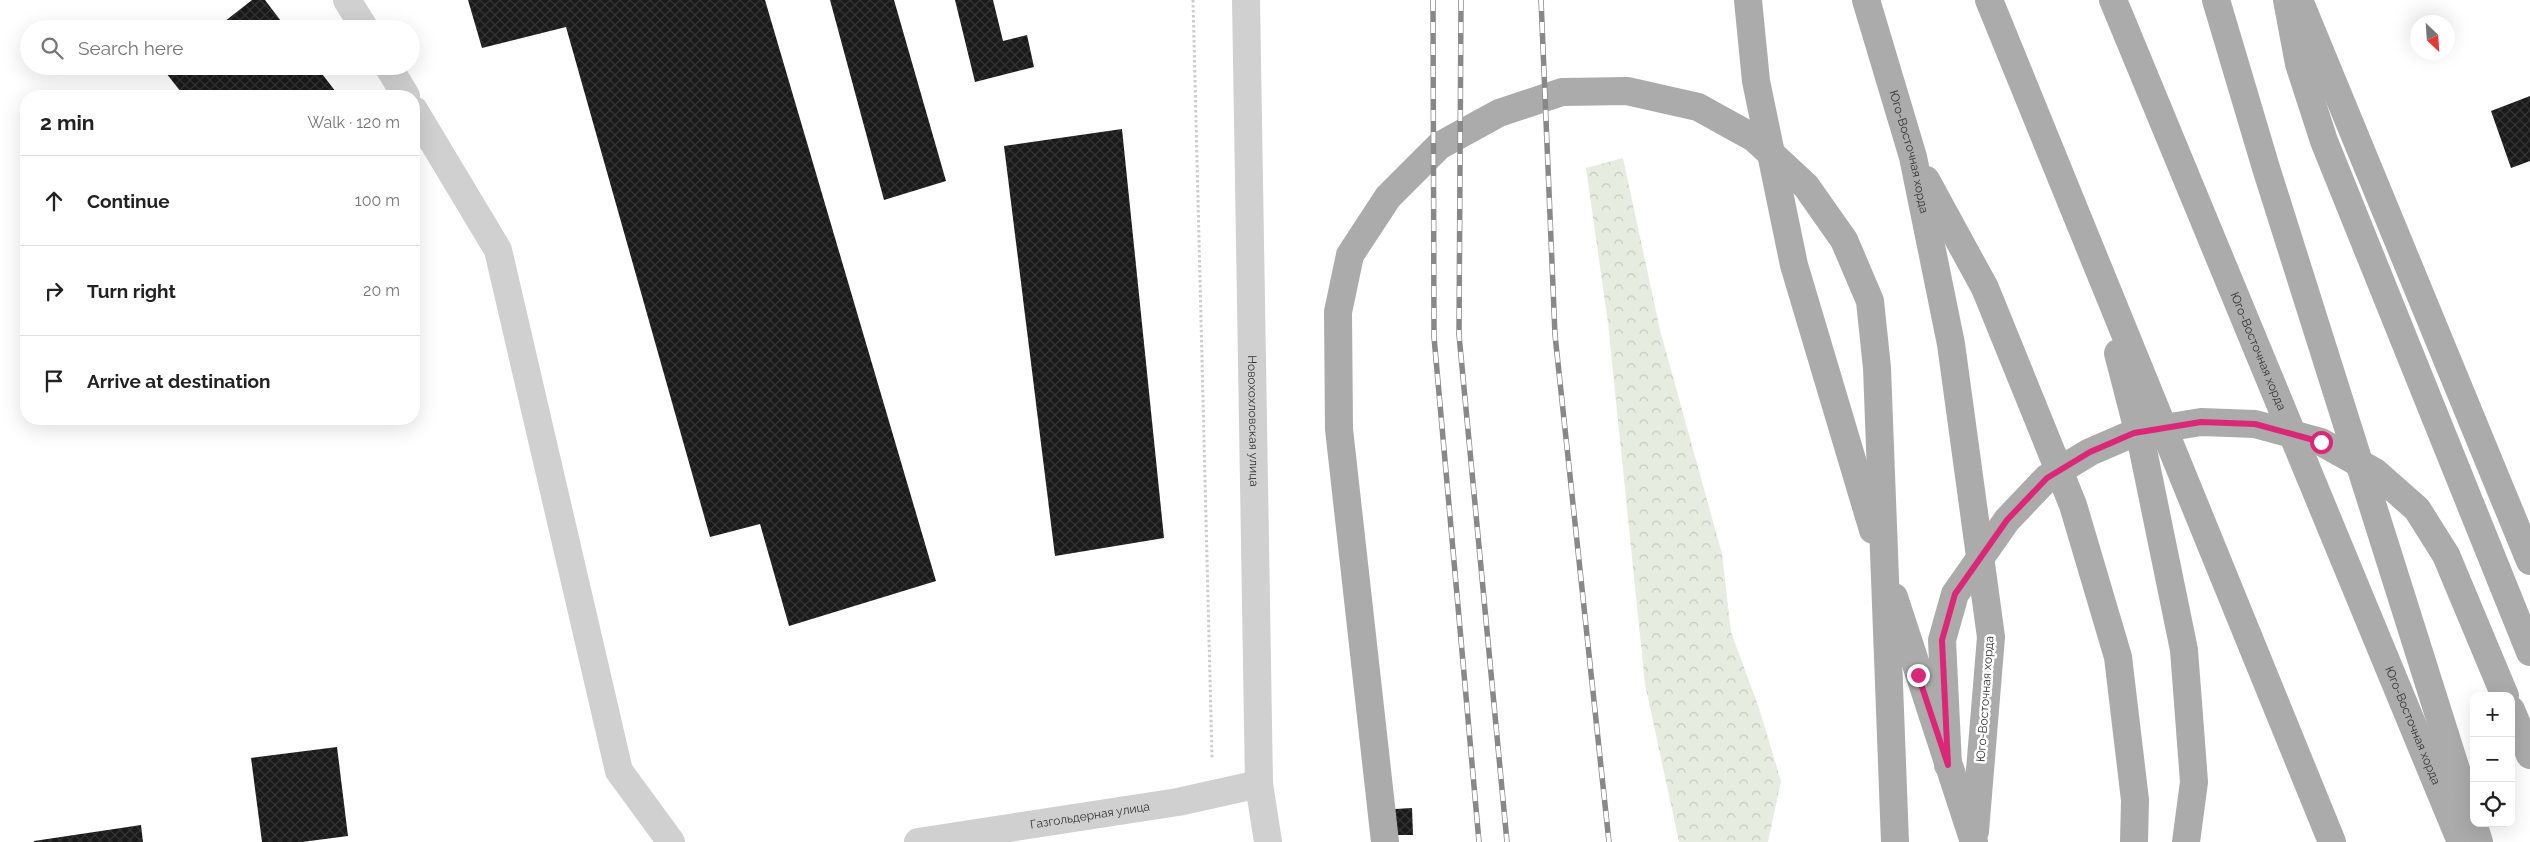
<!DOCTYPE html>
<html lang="en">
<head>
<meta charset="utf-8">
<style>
  :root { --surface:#fff; --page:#f6f6f6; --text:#222; --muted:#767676; --line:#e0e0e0 }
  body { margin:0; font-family:Raleway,sans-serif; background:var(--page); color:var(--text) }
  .controls { position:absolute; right:15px; bottom:15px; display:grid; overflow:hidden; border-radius:10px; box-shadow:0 5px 20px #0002 }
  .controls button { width:45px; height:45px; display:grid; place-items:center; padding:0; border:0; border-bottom:1px solid var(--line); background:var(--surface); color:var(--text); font:25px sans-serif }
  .compass { position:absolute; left:2410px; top:15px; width:45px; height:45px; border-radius:50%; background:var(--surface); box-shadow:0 5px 20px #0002; rotate:155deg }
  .stop { position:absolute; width:15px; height:15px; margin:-11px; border:4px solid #db2777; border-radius:50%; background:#fff }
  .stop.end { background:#db2777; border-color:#fff; box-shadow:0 1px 5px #0008 }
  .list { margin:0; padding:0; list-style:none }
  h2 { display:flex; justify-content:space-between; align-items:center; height:65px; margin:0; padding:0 20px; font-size:21px }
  h2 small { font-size:16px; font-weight:400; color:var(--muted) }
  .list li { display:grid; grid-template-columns:32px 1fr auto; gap:15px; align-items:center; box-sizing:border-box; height:90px; padding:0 20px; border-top:1px solid var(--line) }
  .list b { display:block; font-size:19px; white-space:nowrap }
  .list em { font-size:16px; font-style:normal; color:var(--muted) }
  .icon { flex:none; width:28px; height:28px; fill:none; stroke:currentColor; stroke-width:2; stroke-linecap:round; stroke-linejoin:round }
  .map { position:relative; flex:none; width:2530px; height:842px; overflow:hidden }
  .search { position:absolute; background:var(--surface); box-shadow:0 5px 20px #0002; left:20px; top:20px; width:400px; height:55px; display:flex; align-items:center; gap:12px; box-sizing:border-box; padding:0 18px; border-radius:28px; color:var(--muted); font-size:19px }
  .panel { position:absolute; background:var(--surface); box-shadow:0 5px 20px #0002; left:20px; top:90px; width:400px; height:335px; border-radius:20px }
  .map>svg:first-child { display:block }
  .forest { fill:url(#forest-crowns) }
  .building { fill:url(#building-cross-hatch) }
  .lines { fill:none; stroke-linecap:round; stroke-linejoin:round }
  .path { stroke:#cdcdcd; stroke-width:3; stroke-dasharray:2.5 2.5; stroke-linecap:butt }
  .minor { stroke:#d0d0d0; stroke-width:28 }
  .major { stroke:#ababab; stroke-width:28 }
  .rail-casing { stroke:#888; stroke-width:5.5 }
  .rail { stroke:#fff; stroke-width:4; stroke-dasharray:11; stroke-linecap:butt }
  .route { stroke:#db2777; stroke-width:6 }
  .labels { text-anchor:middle; stroke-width:5; stroke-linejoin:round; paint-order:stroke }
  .street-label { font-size:12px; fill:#333; stroke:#fff }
</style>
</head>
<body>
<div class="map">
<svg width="2530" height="842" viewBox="0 0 2530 842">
  <defs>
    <pattern id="forest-crowns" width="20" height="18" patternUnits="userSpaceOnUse" patternTransform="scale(1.25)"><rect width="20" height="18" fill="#e6ecdf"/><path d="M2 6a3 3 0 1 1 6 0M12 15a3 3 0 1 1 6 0" fill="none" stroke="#c6cbc0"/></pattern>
    <pattern id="building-cross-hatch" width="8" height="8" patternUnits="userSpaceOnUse" patternTransform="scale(1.25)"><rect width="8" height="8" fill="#1a1a1a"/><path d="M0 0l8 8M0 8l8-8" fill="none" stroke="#333"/></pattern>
  </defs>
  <rect width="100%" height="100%" fill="#fff"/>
  <path class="forest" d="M 1623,158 L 1660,330 L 1722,554 L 1731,632 L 1759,708 L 1781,781 L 1768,842 L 1679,842 L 1645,684 L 1608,323 L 1586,168 Z"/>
  <g class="building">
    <path d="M 252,0 L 265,0 L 287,29 L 215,29 Z"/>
    <path d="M 468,0 L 765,0 L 936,581 L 789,626 L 760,524 L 710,537 L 566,27 L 482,48 Z"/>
    <path d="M 830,0 L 894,0 L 946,181 L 884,200 Z"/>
    <path d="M 955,0 L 993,0 L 1003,41 L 1027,35 L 1034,67 L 975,82 Z"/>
    <path d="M 166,66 L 316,66 L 339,96 L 184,96 L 163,69 Z"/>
    <path d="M 2530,96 L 2530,161 L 2511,168 L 2491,111 Z"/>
    <path d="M 1122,129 L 1164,538 L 1055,556 L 1004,146 Z"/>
    <path d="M 337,747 L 348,836 L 302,842 L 262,842 L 251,758 Z"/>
    <path d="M 1412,808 L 1413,835 L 1396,835 L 1395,809 Z"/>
    <path d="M 141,825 L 143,842 L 34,842 L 34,841 Z"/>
  </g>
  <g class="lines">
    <path class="path" d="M 1193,0 L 1212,758"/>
    <g class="minor">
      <path d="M 347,0 L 365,29"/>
      <path id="s1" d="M 1246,0 L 1259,784 L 1268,842"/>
      <path d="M 388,66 L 406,96"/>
      <path d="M 414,110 L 498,250 L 619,771 L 671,842"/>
      <path id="s2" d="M 918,842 L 1178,802 L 1259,784"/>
    </g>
    <g class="major">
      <path d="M 1748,0 L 1756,81 L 1794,265 L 1873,530"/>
      <path id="s3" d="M 1866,0 L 1913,157 L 1951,344 L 1991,637 L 1975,831"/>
      <path d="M 1989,0 L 2332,842"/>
      <path id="s4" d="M 2113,0 L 2461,842"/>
      <path d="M 2216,0 L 2266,168 L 2479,842"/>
      <path d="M 2287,0 L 2299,64 L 2324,141 L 2530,652"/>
      <path d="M 2299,0 L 2530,561"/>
      <path d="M 1926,180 L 1985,288 L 2073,505 L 2118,657 L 2135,800 L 2134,842"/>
      <path d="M 2118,353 L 2143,450 L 2184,650 L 2194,782 L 2186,842"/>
      <path d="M 1894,597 L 1974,842"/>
      <path d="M 2511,710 L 2530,755"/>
      <path d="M 1948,765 L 1942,640 L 1955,594 L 2007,520 L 2047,478 L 2090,452 L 2134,433 L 2201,422 L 2255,424 L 2321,442 L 2375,472 L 2417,509 L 2446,555 L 2505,696"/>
      <path d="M 1385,842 L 1339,429 L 1338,312 L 1350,255 L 1388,197 L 1439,146 L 1499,113 L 1562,92 L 1627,91 L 1698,107 L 1754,138 L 1806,186 L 1844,240 L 1870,301 L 1877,368 L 1895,842"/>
    </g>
    <g class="rail-casing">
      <g id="rail">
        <path d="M 1433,0 L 1434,337 L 1479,842"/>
        <path d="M 1461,0 L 1459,335 L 1507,842"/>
        <path d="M 1541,0 L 1555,335 L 1609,842"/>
      </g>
    </g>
    <use href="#rail" class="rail"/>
  </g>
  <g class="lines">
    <path class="route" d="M 1918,675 L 1948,765 L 1942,640 L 1955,594 L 2007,520 L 2047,478 L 2090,452 L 2134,433 L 2201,422 L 2255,424 L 2321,442"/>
  </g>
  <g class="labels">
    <g class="street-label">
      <text dy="4" stroke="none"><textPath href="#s3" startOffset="158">Юго-Восточная хорда</textPath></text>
      <text dy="4" stroke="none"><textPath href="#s4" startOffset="380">Юго-Восточная хорда</textPath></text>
      <text dy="4" stroke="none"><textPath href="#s1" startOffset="421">Новохохловская улица</textPath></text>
      <text transform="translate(1985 699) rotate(-86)" y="4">Юго-Восточная хорда</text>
      <text dy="4" stroke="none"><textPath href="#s4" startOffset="785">Юго-Восточная хорда</textPath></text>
      <text dy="4" stroke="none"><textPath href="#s2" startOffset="174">Газгольдерная улица</textPath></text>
    </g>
  </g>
</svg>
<div class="controls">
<button>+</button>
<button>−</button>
<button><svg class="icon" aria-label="locate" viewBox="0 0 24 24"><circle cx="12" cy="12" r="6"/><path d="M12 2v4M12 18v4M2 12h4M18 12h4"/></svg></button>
</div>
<svg class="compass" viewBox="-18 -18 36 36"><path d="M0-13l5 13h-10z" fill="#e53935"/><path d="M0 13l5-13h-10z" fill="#767676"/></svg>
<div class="stop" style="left:2321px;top:442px"></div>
<div class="stop end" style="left:1918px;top:675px"></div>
<div class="search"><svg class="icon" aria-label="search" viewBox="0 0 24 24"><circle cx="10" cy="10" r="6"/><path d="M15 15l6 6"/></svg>Search here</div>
<section class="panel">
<h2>2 min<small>Walk · 120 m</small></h2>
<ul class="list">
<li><svg class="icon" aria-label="ahead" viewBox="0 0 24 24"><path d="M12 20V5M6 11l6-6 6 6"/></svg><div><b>Continue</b></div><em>100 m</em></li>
<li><svg class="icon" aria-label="right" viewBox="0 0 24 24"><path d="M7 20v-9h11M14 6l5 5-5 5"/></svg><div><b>Turn right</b></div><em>20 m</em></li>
<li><svg class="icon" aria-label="arrive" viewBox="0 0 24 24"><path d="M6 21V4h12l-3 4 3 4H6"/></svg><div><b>Arrive at destination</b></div></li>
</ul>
</section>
</div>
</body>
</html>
